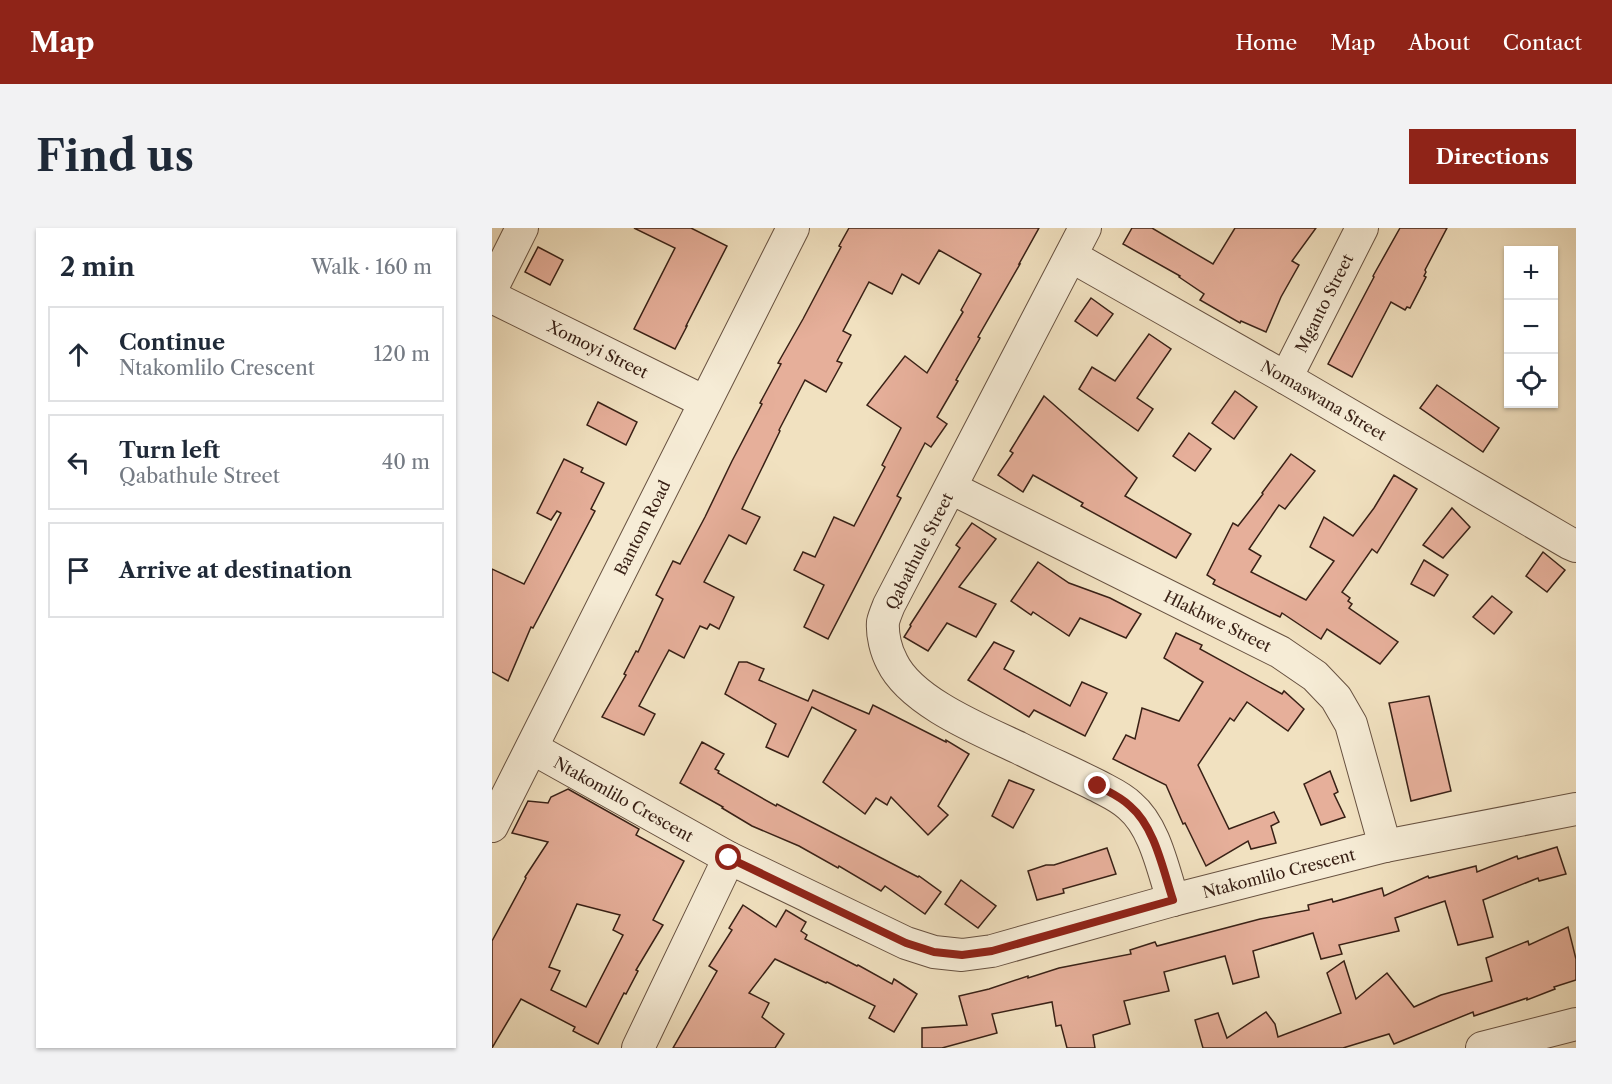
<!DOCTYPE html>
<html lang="en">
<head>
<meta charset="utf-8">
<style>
  :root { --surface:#fff; --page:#f2f2f3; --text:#1f2937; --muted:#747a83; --line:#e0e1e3; --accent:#8f2418 }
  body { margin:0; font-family:"Libre Caslon Text",serif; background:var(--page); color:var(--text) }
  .controls { position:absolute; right:18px; top:18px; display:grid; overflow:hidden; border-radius:0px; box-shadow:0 2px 4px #0004 }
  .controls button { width:54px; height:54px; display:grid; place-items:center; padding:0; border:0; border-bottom:2px solid var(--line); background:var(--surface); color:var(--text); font:30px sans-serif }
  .stop { position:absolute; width:18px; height:18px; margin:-14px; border:4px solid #8f2418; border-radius:50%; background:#fff }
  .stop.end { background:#8f2418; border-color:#fff; box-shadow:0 2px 6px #0008 }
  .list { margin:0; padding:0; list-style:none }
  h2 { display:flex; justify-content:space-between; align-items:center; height:78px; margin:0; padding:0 24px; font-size:26px }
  h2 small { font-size:20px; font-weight:400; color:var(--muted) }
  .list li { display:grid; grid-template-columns:39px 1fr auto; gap:18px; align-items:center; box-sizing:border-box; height:96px; margin:0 12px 12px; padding:0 12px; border:2px solid var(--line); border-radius:0px }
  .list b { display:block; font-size:22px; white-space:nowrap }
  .list p { margin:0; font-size:20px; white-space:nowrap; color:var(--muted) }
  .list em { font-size:20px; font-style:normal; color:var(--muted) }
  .icon { flex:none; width:33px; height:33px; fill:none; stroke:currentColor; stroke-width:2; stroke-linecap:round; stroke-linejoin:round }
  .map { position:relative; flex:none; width:1084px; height:820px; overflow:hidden; border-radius:0px }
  header { display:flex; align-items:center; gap:36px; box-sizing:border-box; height:84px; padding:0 30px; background:var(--accent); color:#fff }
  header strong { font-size:28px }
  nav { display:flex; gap:33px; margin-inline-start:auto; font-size:21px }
  .intro { display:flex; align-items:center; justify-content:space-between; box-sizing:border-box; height:144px; padding:0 36px }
  h1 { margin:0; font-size:42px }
  .button { padding:15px 27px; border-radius:0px; background:var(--accent); color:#fff; font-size:21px; font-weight:700 }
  main { display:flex; gap:36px; padding:0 36px }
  aside { flex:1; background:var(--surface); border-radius:0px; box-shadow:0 2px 4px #0004 }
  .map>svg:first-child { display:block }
  .building { fill:#e6af9a; stroke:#392116; stroke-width:1.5; fill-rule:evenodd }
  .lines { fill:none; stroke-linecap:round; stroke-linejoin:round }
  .minor-casing { stroke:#675140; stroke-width:34 }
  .minor { stroke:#f6ecd6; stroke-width:32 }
  .route { stroke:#8f2418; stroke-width:8 }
  .labels { text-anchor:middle; stroke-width:6; stroke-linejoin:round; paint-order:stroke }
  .street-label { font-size:16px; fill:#392116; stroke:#f6ecd6 }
</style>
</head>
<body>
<header>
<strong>Map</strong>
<nav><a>Home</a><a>Map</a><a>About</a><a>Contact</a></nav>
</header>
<div class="intro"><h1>Find us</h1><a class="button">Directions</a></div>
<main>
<aside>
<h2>2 min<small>Walk · 160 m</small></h2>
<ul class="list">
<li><svg class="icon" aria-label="ahead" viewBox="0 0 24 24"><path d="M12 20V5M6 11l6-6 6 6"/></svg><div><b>Continue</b><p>Ntakomlilo Crescent</p></div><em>120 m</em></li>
<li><svg class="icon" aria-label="left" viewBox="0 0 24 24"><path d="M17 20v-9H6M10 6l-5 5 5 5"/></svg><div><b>Turn left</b><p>Qabathule Street</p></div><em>40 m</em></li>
<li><svg class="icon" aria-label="arrive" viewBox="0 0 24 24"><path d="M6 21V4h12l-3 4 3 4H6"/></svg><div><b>Arrive at destination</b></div></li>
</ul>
</aside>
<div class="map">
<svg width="1084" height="820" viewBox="0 0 1084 820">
  <rect width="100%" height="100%" fill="#f1e1c0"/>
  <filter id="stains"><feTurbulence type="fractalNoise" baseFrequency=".00333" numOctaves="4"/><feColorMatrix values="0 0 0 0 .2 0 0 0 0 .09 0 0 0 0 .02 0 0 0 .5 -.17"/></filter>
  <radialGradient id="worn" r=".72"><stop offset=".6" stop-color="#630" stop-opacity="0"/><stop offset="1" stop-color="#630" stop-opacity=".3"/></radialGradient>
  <g class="building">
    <path d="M 142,0 L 199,0 L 235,18 L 194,98 L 195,98 L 183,121 L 142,101 L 183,20 Z"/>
    <path d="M 357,0 L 547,0 L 527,36 L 528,36 L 486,109 L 488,110 L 464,152 L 466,153 L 445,189 L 455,196 L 439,219 L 433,215 L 405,268 L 409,270 L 336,411 L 312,399 L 332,357 L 302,342 L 311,324 L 323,329 L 342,289 L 362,298 L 393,239 L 390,237 L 409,200 L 375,177 L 413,128 L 435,145 L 471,84 L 469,82 L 489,46 L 447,22 L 427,56 L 410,46 L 400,66 L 377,54 L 351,103 L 359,107 L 345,133 L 350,135 L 334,164 L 313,152 L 287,202 L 288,203 L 250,281 L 268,289 L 254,316 L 237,307 L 212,354 L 242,369 L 227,401 L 218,396 L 215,401 L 208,398 L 192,430 L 177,422 L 147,478 L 163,486 L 152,507 L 110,489 L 134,447 L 132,446 L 144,423 L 146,424 L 171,371 L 164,367 L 181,333 L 188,336 L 213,289 L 240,233 L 270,176 L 268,175 L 289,136 L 286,135 L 311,91 L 349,19 L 347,18 Z"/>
    <path d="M 640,0 L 660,0 L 721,36 L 743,0 L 824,0 L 800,33 L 807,37 L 789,69 L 774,104 L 749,93 L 748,95 L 708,72 L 712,66 L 687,49 L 688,48 L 631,16 Z"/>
    <path d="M 908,0 L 955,0 L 933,42 L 934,44 L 932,48 L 934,49 L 918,80 L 915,79 L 913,82 L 899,74 L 860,149 L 836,136 L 882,49 L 881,48 Z"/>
    <path d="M 46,19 L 71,32 L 58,57 L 33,44 Z"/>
    <path d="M 599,70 L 621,86 L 605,108 L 583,93 Z"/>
    <path d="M 657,106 L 679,121 L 645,170 L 661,181 L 646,203 L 587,161 L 600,139 L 623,153 Z"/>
    <path d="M 945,157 L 1007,200 L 991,224 L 928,180 Z"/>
    <path d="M 743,163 L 765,179 L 742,211 L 720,195 Z"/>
    <path d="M 552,168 L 645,250 L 633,268 L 699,306 L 684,330 L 589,278 L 591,275 L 541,247 L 531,264 L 506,247 L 521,225 L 518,223 Z"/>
    <path d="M 106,174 L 145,194 L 134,217 L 95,197 Z"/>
    <path d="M 697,205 L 719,221 L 703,243 L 681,228 Z"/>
    <path d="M 799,226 L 823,243 L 793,281 L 787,277 L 757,321 L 769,328 L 759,344 L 814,372 L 842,333 L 818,319 L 832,289 L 861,308 L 882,280 L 902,247 L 925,261 L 885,325 L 880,321 L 850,364 L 858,370 L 856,373 L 860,376 L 857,380 L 906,414 L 888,436 L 835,401 L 829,411 L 790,385 L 788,389 L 721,356 L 723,352 L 715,347 L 741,295 L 746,298 L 771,266 L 770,265 Z"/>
    <path d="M 72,231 L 91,240 L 89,244 L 112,255 L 99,281 L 103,283 L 41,400 L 39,399 L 16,453 L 0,444 L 0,341 L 32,356 L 69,285 L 65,283 L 59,292 L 45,285 Z"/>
    <path d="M 960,280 L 978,299 L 951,330 L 931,317 Z"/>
    <path d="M 480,295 L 504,311 L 467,359 L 504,376 L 484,409 L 455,395 L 436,423 L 412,409 L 419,398 L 418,397 L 468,320 L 464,317 Z"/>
    <path d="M 1051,324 L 1073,342 L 1055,364 L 1034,348 Z"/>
    <path d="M 932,332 L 956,347 L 942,368 L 919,356 Z"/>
    <path d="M 546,334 L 577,355 L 618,370 L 649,386 L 634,410 L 588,390 L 577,408 L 541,384 L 539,387 L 519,373 Z"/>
    <path d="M 1000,368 L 1020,384 L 1002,406 L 981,389 Z"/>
    <path d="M 684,405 L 710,417 L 708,421 L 790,466 L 792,463 L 812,481 L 796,503 L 755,474 L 742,493 L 738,490 L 706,537 L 737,601 L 782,584 L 787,594 L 779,598 L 784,615 L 759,621 L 756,613 L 714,638 L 693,595 L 691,596 L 674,557 L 621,531 L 634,507 L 643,511 L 650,480 L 687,493 L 711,454 L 672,430 Z"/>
    <path d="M 502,414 L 522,423 L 512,441 L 578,478 L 590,454 L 615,465 L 593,508 L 542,482 L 537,489 L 476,452 Z"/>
    <path d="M 247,434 L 255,434 L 272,441 L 267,452 L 316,473 L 321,462 L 377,486 L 381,477 L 454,514 L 454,512 L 477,526 L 446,578 L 456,587 L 436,607 L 399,569 L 395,577 L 384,570 L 373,586 L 331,554 L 364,502 L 320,479 L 296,529 L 274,519 L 284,496 L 233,466 Z"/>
    <path d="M 937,468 L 959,563 L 919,573 L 897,475 Z"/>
    <path d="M 210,514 L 232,526 L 223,541 L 227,543 L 226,545 L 284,578 L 285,576 L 426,649 L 427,648 L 449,664 L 433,686 L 393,658 L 389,663 L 347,638 L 346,640 L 307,618 L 260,598 L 230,580 L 231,579 L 188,555 Z"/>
    <path d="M 838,543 L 846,564 L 842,566 L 853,589 L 829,597 L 812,556 Z"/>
    <path d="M 517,552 L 542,562 L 521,600 L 500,588 Z"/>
    <path d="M 76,561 L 147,601 L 144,607 L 192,633 L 161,692 L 171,697 L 144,742 L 146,743 L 134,766 L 132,765 L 106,816 L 81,803 L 83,799 L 29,771 L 0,820 L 0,713 L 34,650 L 33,649 L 56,614 L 20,605 L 36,573 L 56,575 L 59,569 ZM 85,676 L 128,687 L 121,702 L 131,707 L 94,779 L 59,762 L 68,743 L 57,739 Z"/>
    <path d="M 1065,619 L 1074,646 L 1047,653 L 1046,650 L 991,672 L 1001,709 L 966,717 L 953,673 L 903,690 L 907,703 L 847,717 L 850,726 L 829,731 L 821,705 L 761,723 L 767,749 L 741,756 L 733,728 L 672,744 L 677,763 L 632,773 L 638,796 L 601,807 L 603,820 L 575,820 L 569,797 L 564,798 L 560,774 L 500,786 L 505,805 L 450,820 L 430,820 L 430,800 L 475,797 L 467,768 L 497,761 L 536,748 L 536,750 L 567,740 L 639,726 L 638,722 L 663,714 L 665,718 L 768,691 L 817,682 L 816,677 L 840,671 L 841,674 L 890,660 L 892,668 L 936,648 L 937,650 L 984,638 L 985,644 L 1025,628 L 1026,631 Z"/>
    <path d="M 615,620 L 624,646 L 571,661 L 572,665 L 545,672 L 536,643 L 554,637 L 562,637 Z"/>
    <path d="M 469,652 L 504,678 L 486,700 L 453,676 Z"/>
    <path d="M 251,677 L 284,699 L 294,682 L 314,694 L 309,703 L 315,707 L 313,711 L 365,738 L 366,737 L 400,756 L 402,751 L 425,766 L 402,804 L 377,790 L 383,778 L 335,754 L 334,755 L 283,731 L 257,765 L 277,775 L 270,789 L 292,806 L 283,820 L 181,820 L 225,743 L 217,738 L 240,702 L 237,700 Z"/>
    <path d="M 1076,699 L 1084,731 L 1084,752 L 1062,759 L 1063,761 L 1035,772 L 1035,770 L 982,788 L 981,784 L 902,816 L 897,806 L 851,820 L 711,820 L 703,792 L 726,785 L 735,810 L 774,784 L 783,796 L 786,809 L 849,785 L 835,745 L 852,733 L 864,771 L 895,745 L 922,779 L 949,767 L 1000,753 L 994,730 L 1036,713 L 1037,717 Z"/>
  </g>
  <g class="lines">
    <g class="minor-casing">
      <g id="minor">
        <path d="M 593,0 L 397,377 C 395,382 392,389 391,394 C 390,407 394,423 400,434 C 419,474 489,502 527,520 C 553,533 580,545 606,558 C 617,564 629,569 638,578 C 663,599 671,642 681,672"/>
        <path id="s1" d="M 579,28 L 794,150 L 1077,315 L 1084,318"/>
        <path d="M 0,60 L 30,0"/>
        <path id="s2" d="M 0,69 L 213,174"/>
        <path id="s3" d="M 794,150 L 870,0"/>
        <path id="s4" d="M 459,260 L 788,424 L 823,448 L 844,470 L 859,496 L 893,618"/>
        <path id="s5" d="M 40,520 L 237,630 L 414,715 L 442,724 L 470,727 L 500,723 L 681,672 L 893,618 L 1084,581"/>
        <path id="s6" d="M 0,598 L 301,0"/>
        <path d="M 146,820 L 237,630"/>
        <path d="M 990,820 L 1084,796"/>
      </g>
    </g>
    <use href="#minor" class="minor"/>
  </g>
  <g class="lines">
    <path class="route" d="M 237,630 L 414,715 L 442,724 L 470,727 L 500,723 L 681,672 C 671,642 663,599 638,578 C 629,569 617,564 606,558"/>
  </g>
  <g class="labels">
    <g class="street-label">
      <text dy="6" stroke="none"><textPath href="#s3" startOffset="84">Mganto Street</textPath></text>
      <text dy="6" stroke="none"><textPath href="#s2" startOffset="118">Xomoyi Street</textPath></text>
      <text dy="6" stroke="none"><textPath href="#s1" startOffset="291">Nomaswana Street</textPath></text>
      <text dy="6" stroke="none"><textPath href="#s6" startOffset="334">Bantom Road</textPath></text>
      <text transform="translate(427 323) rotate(-63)" y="6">Qabathule Street</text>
      <text dy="6" stroke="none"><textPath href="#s4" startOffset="298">Hlakhwe Street</textPath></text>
      <text dy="6" stroke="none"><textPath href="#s5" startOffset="105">Ntakomlilo Crescent</textPath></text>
      <text dy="6" stroke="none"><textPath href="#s5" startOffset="807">Ntakomlilo Crescent</textPath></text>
    </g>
  </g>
  <rect width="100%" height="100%" filter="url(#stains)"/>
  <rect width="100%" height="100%" fill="url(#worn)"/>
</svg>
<div class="controls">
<button>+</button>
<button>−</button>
<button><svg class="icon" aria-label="locate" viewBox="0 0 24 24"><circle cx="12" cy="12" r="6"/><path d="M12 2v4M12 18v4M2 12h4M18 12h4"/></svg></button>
</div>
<div class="stop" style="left:237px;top:630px"></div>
<div class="stop end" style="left:606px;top:558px"></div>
</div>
</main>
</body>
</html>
